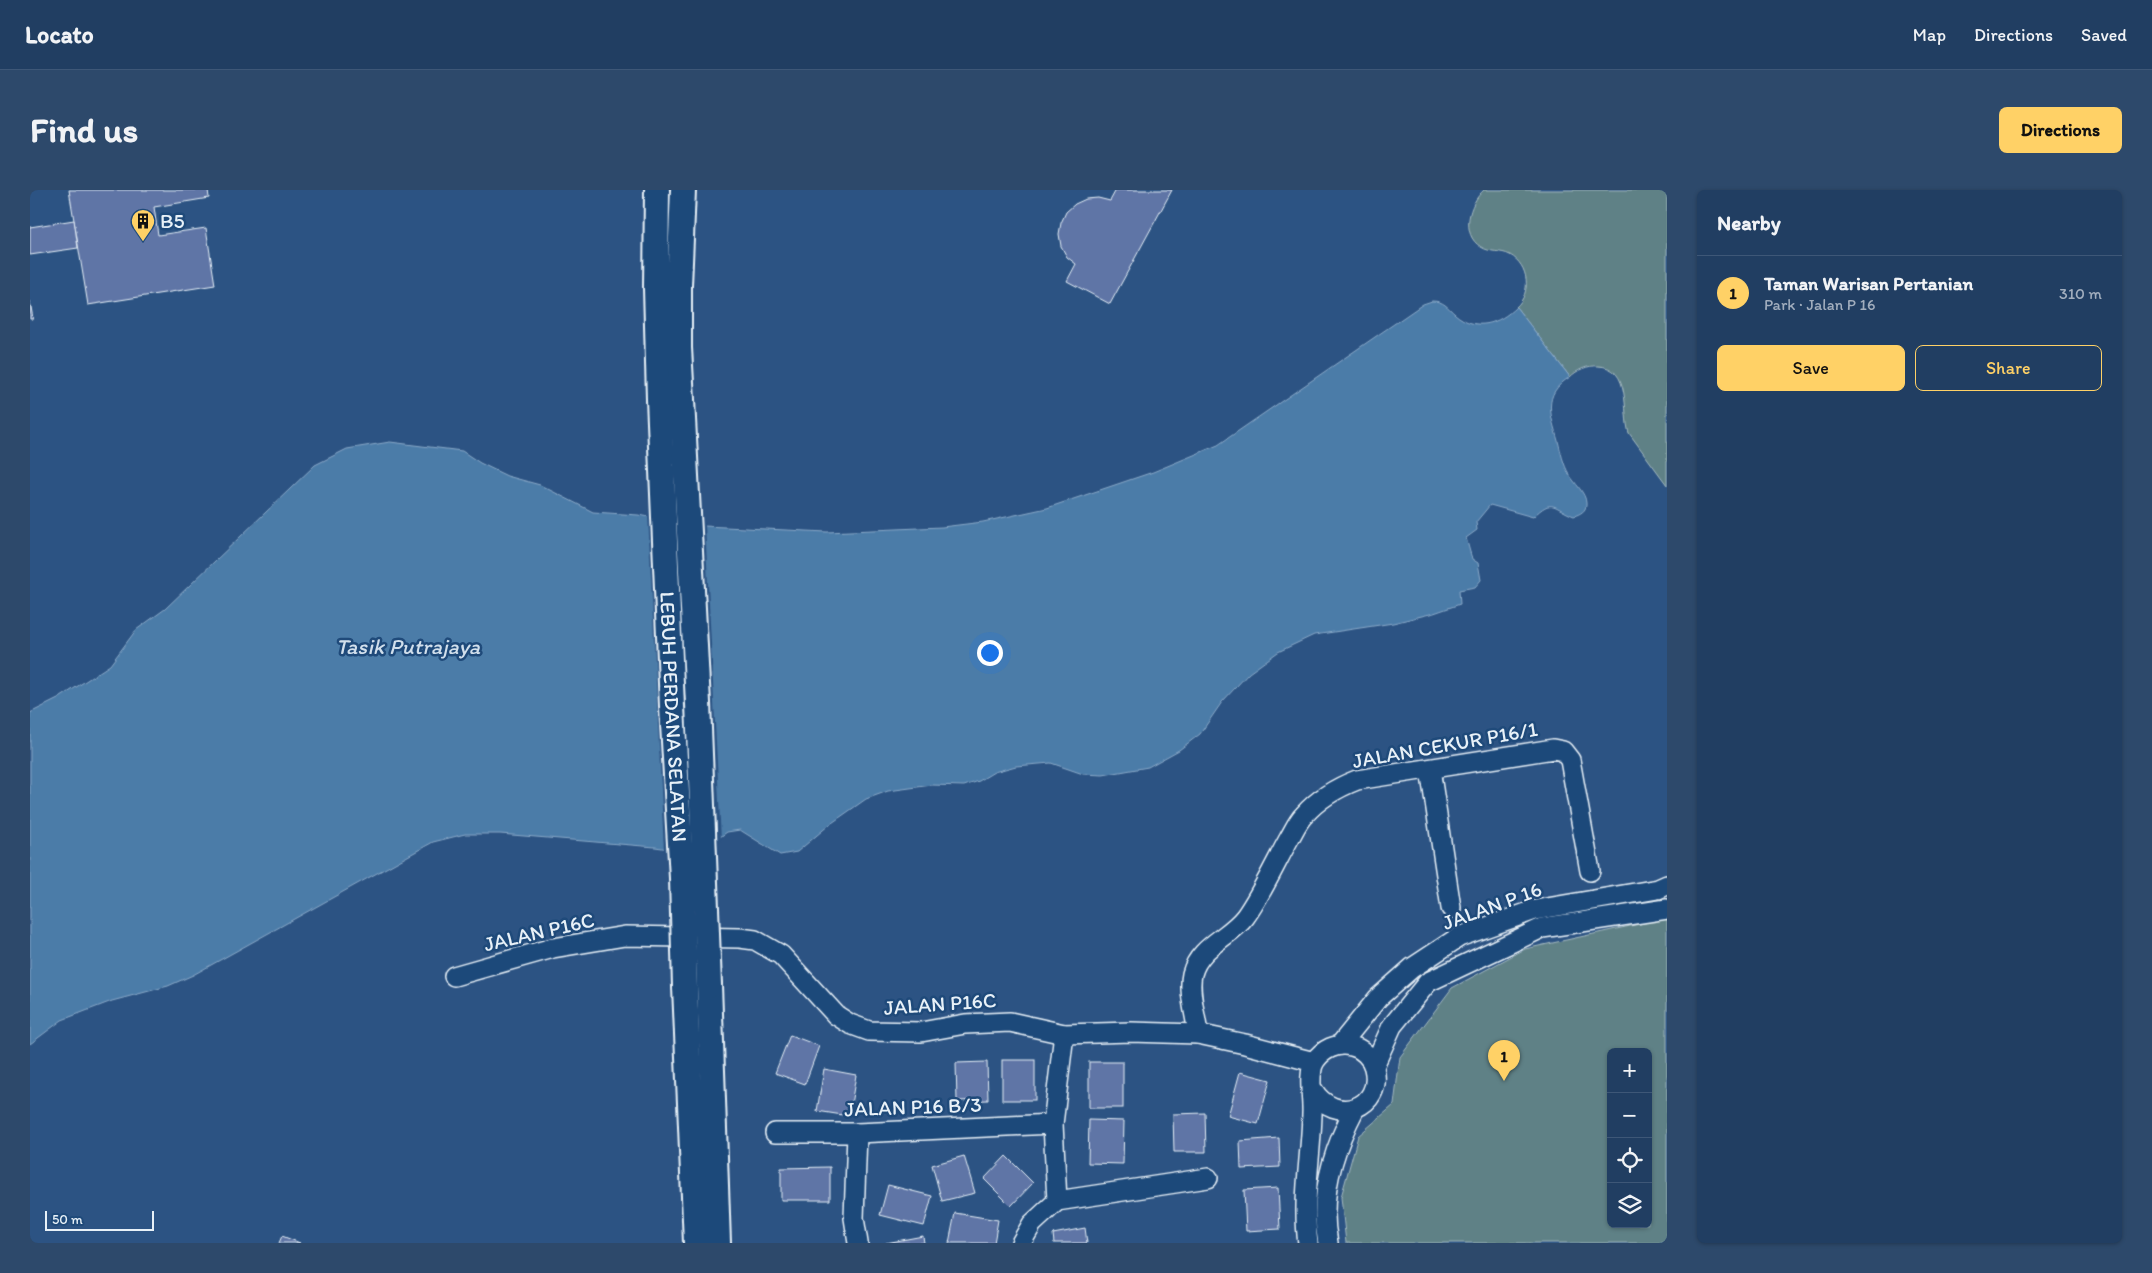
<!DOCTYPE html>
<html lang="en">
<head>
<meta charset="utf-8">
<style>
  :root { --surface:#213e62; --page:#2d496b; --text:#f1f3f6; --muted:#a2aebe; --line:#3e5777; --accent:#ffd166 }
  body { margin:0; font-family:Itim,sans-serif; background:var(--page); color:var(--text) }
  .controls { position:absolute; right:15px; bottom:15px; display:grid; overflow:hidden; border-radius:8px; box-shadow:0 1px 4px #0004 }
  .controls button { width:45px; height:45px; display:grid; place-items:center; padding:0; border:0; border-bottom:1px solid var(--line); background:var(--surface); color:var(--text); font:25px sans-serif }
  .scale { position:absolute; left:15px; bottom:12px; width:109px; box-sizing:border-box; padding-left:5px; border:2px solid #e8f1f8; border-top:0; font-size:14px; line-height:18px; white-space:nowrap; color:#e8f1f8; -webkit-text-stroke:4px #1f4a7a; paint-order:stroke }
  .you { position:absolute; left:959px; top:462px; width:18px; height:18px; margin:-12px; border:4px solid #fff; border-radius:50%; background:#1a73e8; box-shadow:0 0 0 8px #1a73e833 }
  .badge { display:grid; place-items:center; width:32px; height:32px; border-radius:50%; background:var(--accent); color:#111; font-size:16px; font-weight:700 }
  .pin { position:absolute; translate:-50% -41px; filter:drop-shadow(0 1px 2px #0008) }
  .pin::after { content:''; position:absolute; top:26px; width:18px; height:15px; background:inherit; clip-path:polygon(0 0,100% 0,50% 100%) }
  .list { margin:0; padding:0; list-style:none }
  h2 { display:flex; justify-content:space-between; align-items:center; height:65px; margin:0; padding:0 20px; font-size:21px }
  h2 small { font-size:16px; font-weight:400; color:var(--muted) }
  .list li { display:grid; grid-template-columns:32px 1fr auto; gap:15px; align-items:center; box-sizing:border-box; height:75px; padding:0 20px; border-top:1px solid var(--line) }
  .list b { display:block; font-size:19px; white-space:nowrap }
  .list p { margin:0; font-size:16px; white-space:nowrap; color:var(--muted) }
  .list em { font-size:16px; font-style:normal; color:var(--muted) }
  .actions { display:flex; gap:10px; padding:15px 20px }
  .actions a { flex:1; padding:11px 0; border:1px solid var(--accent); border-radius:8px; text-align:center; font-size:18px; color:var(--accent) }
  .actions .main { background:var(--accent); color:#111 }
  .icon { flex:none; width:28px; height:28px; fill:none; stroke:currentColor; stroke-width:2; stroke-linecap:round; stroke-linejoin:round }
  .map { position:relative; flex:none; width:1637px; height:1053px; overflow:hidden; border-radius:8px }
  header { display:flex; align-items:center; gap:30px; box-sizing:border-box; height:70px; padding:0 25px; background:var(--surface); border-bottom:1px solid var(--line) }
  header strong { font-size:24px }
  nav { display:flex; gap:28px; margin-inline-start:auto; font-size:18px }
  .intro { display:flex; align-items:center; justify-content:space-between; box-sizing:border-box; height:120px; padding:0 30px }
  h1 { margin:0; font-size:35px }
  .button { padding:12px 22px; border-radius:8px; background:var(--accent); color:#111; font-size:18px; font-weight:700 }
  main { display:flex; gap:30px; padding:0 30px }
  aside { flex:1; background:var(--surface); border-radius:8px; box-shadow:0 1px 4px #0004 }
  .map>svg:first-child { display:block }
  .green { fill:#5f8186; stroke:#a4b9bf; fill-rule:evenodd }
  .water { fill:#4c7ba8; stroke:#8aaac8 }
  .pier { fill:#2c5383 }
  .building { fill:#5f75a6; stroke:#e8f1f8 }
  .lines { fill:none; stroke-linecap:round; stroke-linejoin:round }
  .minor-casing { stroke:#e8f1f8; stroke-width:22 }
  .major-casing { stroke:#e8f1f8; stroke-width:28 }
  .minor { stroke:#1f4a7a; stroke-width:19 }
  .major { stroke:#1f4a7a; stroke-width:24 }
  .major-bridge-casing { stroke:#e8f1f8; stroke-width:28; stroke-linecap:butt }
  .major-bridge { stroke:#1f4a7a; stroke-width:24 }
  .labels { text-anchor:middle; stroke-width:5; stroke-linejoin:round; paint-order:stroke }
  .poi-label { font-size:21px; fill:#e8f1f8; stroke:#1f4a7a; text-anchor:start }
  .street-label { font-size:21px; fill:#e8f1f8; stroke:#1f4a7a }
  .water-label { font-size:22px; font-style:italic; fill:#d1dfec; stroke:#1f4a7a }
</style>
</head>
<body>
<header>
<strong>Locato</strong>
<nav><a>Map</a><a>Directions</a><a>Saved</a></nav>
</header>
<div class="intro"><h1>Find us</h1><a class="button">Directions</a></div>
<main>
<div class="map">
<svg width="1637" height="1053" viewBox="0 0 1637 1053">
  <rect width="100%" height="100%" fill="#2c5383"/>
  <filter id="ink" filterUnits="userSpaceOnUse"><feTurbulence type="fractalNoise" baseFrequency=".02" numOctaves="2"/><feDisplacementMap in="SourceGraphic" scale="10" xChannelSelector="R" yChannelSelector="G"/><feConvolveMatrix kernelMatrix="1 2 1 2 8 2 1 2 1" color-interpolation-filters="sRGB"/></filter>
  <g filter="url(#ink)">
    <g class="green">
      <path d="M 1454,0 L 1637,0 L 1637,295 L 1599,243 C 1592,222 1602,177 1568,176 C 1558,175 1547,180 1540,187 L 1486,117 C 1502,103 1499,75 1480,65 C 1471,60 1460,63 1451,57 C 1430,44 1439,13 1454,0 Z"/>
      <path d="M 1637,728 L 1637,1053 L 1316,1053 L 1311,1007 L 1328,946 L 1364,915 L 1370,867 L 1422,798 L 1495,759 ZM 1581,862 L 1618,862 L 1618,1034 L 1581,1034 Z"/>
    </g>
    <path class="water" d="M 1402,111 C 1414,111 1417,117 1425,124 C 1446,142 1469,134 1486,117 L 1540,187 C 1511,205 1521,225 1528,251 C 1531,262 1533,274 1539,284 C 1544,293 1556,303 1556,313 C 1557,321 1550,324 1544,326 C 1523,318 1523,307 1503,327 L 1460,315 L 1446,332 L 1447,340 L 1436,348 L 1442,369 L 1448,373 L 1451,390 L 1445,397 L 1429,400 L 1430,414 L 1404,423 L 1363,433 L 1284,445 L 1248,462 L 1219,483 L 1192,512 L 1170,544 L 1149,560 L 1118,577 L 1073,585 L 1053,584 L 1021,573 L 986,576 L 964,582 L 949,591 L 934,596 L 902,595 L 858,601 L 836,609 L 799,635 L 767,662 L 750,665 L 710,640 L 697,642 L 668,663 L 625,657 L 470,644 L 435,644 L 403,652 L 163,785 L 138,796 L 82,811 L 32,830 L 0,854 L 0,523 L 28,509 L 80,475 L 106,440 L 135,419 L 285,275 L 317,259 L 360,252 L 432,261 L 450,273 L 477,286 L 510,295 L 563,322 L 608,325 L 674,336 L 797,342 L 912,337 L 953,332 L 1017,318 L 1123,282 L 1188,255 L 1393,114 Z"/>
    <path class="pier" d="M 618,324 L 675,334 L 691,650 L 668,666 L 634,661 Z"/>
    <g class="building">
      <path d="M 39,0 L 178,0 L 179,8 L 124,17 L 128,45 L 176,38 L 185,95 L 58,115 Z"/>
      <path d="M 1086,0 L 1142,0 L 1080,114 L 1037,91 L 1046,74 L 1037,67 L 1031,56 L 1029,44 L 1031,33 L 1036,22 L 1045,14 L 1056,9 L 1068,8 L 1080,11 Z"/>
      <path d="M 44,30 L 48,58 L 0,65 L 0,37 Z"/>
      <path d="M 0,111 L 3,129 L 0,129 Z"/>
      <path d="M 760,845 L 789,856 L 775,894 L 745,883 Z"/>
      <rect x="972" y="870" width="33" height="40"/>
      <path d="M 957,872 L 958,910 L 927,911 L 926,873 Z"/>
      <rect x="1059" y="872" width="34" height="46"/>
      <path d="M 794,879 L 826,885 L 819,926 L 787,921 Z"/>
      <path d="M 1210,882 L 1240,890 L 1228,934 L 1198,926 Z"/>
      <path d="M 1175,923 L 1176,962 L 1144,962 L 1143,924 Z"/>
      <path d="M 1059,930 L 1094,931 L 1093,974 L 1058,973 Z"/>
      <path d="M 1249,948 L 1250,977 L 1211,979 L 1210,951 Z"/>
      <path d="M 934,966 L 945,1003 L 912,1011 L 902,975 Z"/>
      <path d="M 976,966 L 1003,993 L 981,1016 L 954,989 Z"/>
      <path d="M 800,977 L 800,1010 L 751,1010 L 751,978 Z"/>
      <path d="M 858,995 L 902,1006 L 894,1036 L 850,1025 Z"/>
      <path d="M 1248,998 L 1250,1039 L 1216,1041 L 1214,1000 Z"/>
      <path d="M 925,1023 L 968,1030 L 964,1053 L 919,1053 Z"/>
      <path d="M 1055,1038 L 1057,1053 L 1024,1053 L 1023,1044 Z"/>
      <path d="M 252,1046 L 270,1053 L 249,1053 Z"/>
      <path d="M 893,1046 L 894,1053 L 856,1053 Z"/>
    </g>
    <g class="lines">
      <g class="minor-casing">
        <g id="minor">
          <path d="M 1400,579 L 1421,718"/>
          <path d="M 424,786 L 523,758 L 595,746 L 710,748 L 725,750 L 751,765 L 806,825 L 820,834 L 839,841 L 891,842 L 935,834 L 980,832 L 1034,844 L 1101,842 L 1168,844 L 1215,854 L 1284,872"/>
          <path d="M 1168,844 C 1166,826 1158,802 1162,784 C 1169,756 1199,748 1215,727 C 1231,705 1246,672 1260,647 C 1264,640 1268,631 1274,625 C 1289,608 1306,598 1327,590 L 1523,559 L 1533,561 L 1540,570 L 1560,681"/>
          <path d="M 1310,855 L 1348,808 L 1382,778 L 1429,747 L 1505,720 L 1628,699 L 1637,695"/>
          <path d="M 1344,876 L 1362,836 L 1398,792 L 1512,738 L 1637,719"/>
          <path d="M 745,943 L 827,943 L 1023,934"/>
          <path d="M 827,943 L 824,1028 L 828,1053"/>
          <path d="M 1027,1011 L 1178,988"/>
          <path d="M 991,1053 L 1002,1034 L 1027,1011 L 1023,934 L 1034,844"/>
          <path d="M 1278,1053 C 1272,1010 1281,967 1282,924 C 1283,909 1277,883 1285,871 C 1292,860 1307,852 1321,856 C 1332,858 1342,868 1344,878 C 1354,918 1305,936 1283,900"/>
          <path d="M 1298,1053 C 1288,1006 1303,960 1325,918"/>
        </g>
      </g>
      <g class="major-casing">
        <g id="major">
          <path d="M 627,0 L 626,98 L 629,209"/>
          <path d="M 652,210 L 649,158 L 649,96 L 653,0"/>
          <path d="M 679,795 L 688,1053"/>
          <path d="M 655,797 L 666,1053"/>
        </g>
      </g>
      <use href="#minor" class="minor"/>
      <use href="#major" class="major"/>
      <g class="major-bridge-casing">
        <g id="major-bridge">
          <path id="s1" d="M 629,209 L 642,517 L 652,688 L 655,797"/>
          <path d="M 652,210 L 668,513 L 679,795"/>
        </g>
      </g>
      <use href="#major-bridge" class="major-bridge"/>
    </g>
  </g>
  <defs>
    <g id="building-pin" transform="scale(1.25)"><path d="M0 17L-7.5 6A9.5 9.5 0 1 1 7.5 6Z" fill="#ffd166" stroke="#1f4a7a"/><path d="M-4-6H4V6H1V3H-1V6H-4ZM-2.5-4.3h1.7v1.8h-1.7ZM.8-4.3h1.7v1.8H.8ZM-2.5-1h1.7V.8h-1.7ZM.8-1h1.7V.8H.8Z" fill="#111"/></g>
  </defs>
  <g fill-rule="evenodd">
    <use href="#building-pin" x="113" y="31"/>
  </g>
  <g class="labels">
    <g class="poi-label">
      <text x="130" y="38">B5</text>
    </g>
    <g class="street-label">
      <text dy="7" stroke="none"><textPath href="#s1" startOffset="318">LEBUH PERDANA SELATAN</textPath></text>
      <text transform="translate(1415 555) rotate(-10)" y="7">JALAN CEKUR P16/1</text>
      <text transform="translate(1462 716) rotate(-20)" y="7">JALAN P 16</text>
      <text transform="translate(509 742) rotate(-13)" y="7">JALAN P16C</text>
      <text transform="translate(910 814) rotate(-4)" y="7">JALAN P16C</text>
      <text transform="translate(883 917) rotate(-2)" y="7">JALAN P16 B/3</text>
    </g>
    <g class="water-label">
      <text x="378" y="464">Tasik Putrajaya</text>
    </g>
  </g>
</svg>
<div class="controls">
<button>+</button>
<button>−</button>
<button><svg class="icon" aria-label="locate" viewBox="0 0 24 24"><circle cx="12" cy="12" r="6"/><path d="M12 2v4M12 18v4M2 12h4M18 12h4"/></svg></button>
<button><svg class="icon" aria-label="layers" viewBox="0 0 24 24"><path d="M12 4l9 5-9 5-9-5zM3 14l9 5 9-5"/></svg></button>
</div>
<div class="scale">50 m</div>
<div class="you"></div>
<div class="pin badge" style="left:1474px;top:891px">1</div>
</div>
<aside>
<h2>Nearby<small></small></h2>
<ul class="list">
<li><span class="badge">1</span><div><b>Taman Warisan Pertanian</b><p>Park · Jalan P 16</p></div><em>310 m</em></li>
</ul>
<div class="actions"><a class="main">Save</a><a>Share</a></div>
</aside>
</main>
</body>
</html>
